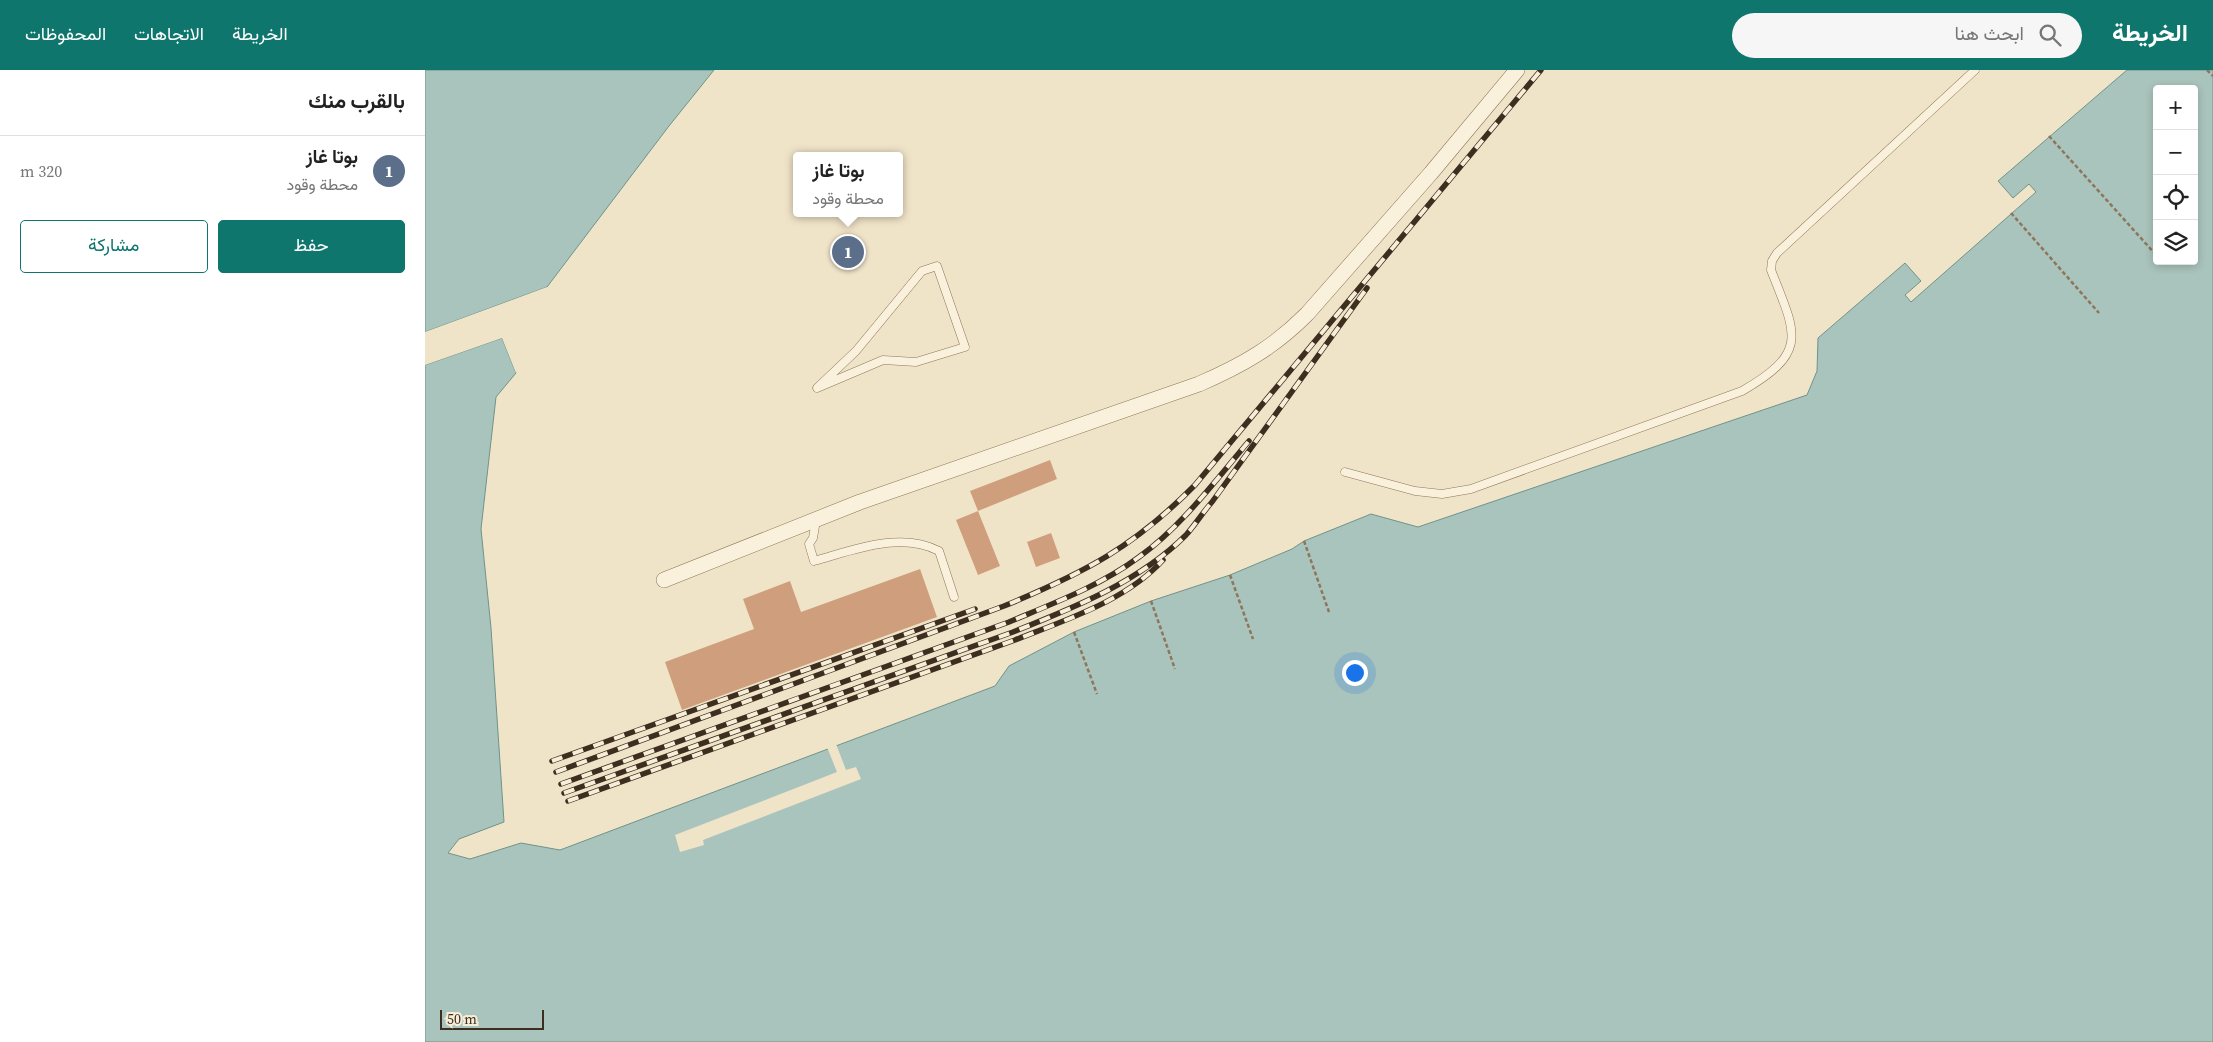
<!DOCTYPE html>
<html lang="ar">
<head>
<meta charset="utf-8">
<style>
  :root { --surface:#fff; --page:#f6f6f6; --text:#222; --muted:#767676; --line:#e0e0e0; --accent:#0f766e }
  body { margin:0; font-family:"Source Serif 4",Vazirmatn,serif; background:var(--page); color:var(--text); direction:rtl }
  .controls { position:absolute; right:15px; top:15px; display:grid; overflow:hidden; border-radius:5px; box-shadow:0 2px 8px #0003 }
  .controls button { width:45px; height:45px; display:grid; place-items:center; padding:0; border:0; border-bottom:1px solid var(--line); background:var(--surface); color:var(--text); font:25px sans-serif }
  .scale { position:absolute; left:15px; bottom:12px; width:104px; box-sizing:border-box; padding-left:5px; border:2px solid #3d2e20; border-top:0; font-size:14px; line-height:18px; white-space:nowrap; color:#3d2e20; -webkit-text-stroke:4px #f7eed8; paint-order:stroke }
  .you { position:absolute; left:929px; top:602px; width:18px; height:18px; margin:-12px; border:4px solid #fff; border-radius:50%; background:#1a73e8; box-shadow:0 0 0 8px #1a73e833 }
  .badge { display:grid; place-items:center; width:32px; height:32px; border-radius:50%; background:var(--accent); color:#fff; font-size:16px; font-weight:700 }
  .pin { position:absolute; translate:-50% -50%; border:2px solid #fff; box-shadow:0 1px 5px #0006 }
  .popup { position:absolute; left:368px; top:82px; width:110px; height:65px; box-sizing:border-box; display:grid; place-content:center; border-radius:5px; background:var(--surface); filter:drop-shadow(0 1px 4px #0005); font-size:16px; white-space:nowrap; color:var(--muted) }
  .popup b { font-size:19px; color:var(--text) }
  .popup::after { content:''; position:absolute; left:50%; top:100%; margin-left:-10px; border:10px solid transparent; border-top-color:var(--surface) }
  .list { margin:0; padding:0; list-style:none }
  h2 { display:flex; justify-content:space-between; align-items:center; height:65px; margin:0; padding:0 20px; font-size:21px }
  h2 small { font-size:16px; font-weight:400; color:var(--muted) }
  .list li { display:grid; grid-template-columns:32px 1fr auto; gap:15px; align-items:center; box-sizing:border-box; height:70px; padding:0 20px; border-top:1px solid var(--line) }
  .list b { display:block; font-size:19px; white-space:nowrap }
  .list p { margin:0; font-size:16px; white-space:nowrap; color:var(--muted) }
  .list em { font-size:16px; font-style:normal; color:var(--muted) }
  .actions { display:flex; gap:10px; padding:15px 20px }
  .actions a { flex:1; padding:11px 0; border:1px solid var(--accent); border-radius:5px; text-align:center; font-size:18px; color:var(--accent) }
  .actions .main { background:var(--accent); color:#fff }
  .icon { flex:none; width:28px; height:28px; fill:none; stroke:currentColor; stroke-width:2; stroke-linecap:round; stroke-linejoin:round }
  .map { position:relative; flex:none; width:1788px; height:972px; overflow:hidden; direction:ltr }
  header { display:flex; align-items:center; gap:30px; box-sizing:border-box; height:70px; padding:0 25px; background:var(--accent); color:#fff }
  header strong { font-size:24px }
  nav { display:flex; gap:28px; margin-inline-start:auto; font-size:18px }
  .search { width:350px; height:45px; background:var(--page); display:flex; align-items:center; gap:12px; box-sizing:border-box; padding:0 18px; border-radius:28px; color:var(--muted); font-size:19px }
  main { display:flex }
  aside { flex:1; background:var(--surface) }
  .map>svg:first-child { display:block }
  .water { fill:#a9c4bc; stroke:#6f938a; fill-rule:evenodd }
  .pier { fill:#f0e4c8 }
  .building { fill:#cf9f7d }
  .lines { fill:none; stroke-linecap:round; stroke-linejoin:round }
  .service-casing { stroke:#8d765c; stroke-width:9 }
  .minor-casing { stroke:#8d765c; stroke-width:16 }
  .path { stroke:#8d765c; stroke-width:2.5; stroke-dasharray:4 2.5; stroke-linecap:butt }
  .service { stroke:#faf1dc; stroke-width:8 }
  .minor { stroke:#faf1dc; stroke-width:15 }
  .rail-casing { stroke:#3d2e20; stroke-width:5.5 }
  .rail { stroke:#f7eed8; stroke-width:4; stroke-dasharray:11; stroke-linecap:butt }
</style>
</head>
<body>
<header>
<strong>الخريطة</strong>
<div class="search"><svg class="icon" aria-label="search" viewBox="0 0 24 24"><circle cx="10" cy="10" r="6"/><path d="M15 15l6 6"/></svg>ابحث هنا</div>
<nav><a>الخريطة</a><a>الاتجاهات</a><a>المحفوظات</a></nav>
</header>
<main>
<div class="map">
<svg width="1788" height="972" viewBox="0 0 1788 972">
  <rect width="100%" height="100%" fill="#f0e4c8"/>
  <g class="water">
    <path d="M 0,0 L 289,0 L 244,56 L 122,217 L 0,262 Z"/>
    <path d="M 1702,0 L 1788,0 L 1788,972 L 0,972 L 0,295 L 77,268 L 91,303 L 71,327 L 56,459 L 66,558 L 79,752 L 34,769 L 23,783 L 45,789 L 96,773 L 135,780 L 570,616 L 584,596 L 649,562 L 726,531 L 805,505 L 867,479 L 879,471 L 946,444 L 993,457 L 1382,325 L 1392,301 L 1393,268 L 1480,193 L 1496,211 L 1480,225 L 1486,232 L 1611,122 L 1604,114 L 1588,128 L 1573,111 ZM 1732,19 L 1769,19 L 1769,191 L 1732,191 Z"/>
  </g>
  <g class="pier">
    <path d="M 122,217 L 121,220 L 0,264 L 0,262 Z"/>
    <path d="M 78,265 L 92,299 L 91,303 L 77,268 L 0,295 L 0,292 Z"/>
    <path d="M 411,674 L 421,700 L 431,697 L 436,709 L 278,770 L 279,775 L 255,782 L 250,765 L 412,702 L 402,677 Z"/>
  </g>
  <g class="building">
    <path d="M 625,390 L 632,409 L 553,441 L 545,421 Z"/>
    <path d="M 553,441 L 575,496 L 553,505 L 531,450 Z"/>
    <path d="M 626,463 L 635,488 L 611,497 L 602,472 Z"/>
    <path d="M 495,499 L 512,547 L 257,640 L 240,592 L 329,559 L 318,529 L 365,511 L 376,542 Z"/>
  </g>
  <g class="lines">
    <g class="service-casing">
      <g id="service">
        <path d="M 512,196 L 540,277 L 491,292 L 458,290 L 392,318 L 431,281 L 497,201 Z"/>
        <path d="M 920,402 L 990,421 L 1017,424 L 1046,419 L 1317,321 C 1385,282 1371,264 1346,200 L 1347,191 L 1352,183 L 1550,0"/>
        <path d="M 391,450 L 388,468 L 384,474 L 389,491 C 429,480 475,461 514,481 L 529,527"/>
      </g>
    </g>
    <g class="minor-casing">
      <path id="minor" d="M 239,510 L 435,432 L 774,314 C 818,295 849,277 882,244 L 1006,103 L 1092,0"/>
    </g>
    <g class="path">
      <path d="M 1782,0 L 1788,6"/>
      <path d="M 1624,66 L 1732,186"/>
      <path d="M 1586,143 L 1674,243"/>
      <path d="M 879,471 L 904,542"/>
      <path d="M 805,505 L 828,569"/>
      <path d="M 726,531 L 750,599"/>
      <path d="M 649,562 L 672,624"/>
    </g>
    <use href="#service" class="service"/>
    <use href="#minor" class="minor"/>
    <g class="rail-casing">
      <g id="rail">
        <path d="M 127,691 L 550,539"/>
        <path d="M 131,702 L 579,536 C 659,503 709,477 770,415 L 1116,0"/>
        <path d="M 136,714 L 584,552 C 629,533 675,516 714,487 C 757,456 790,411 824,371"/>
        <path d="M 139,723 L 588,562 C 648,538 714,512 761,465 C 770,455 778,442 787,432 L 942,218"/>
        <path d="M 143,731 L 590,570 C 640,550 701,531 738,490"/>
      </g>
    </g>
    <use href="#rail" class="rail"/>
  </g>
</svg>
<div class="controls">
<button>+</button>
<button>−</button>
<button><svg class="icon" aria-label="locate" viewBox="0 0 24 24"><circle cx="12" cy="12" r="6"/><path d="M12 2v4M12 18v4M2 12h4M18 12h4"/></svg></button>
<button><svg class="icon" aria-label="layers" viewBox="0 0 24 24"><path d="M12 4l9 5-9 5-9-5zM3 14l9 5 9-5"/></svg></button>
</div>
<div class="scale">50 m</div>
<div class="you"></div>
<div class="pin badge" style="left:423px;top:182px;background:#5c6f8a">1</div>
<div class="popup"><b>بوتا غاز</b>محطة وقود</div>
</div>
<aside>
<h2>بالقرب منك<small></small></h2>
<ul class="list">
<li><span class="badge" style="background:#5c6f8a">1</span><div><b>بوتا غاز</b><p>محطة وقود</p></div><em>320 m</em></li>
</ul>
<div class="actions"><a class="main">حفظ</a><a>مشاركة</a></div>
</aside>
</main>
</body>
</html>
